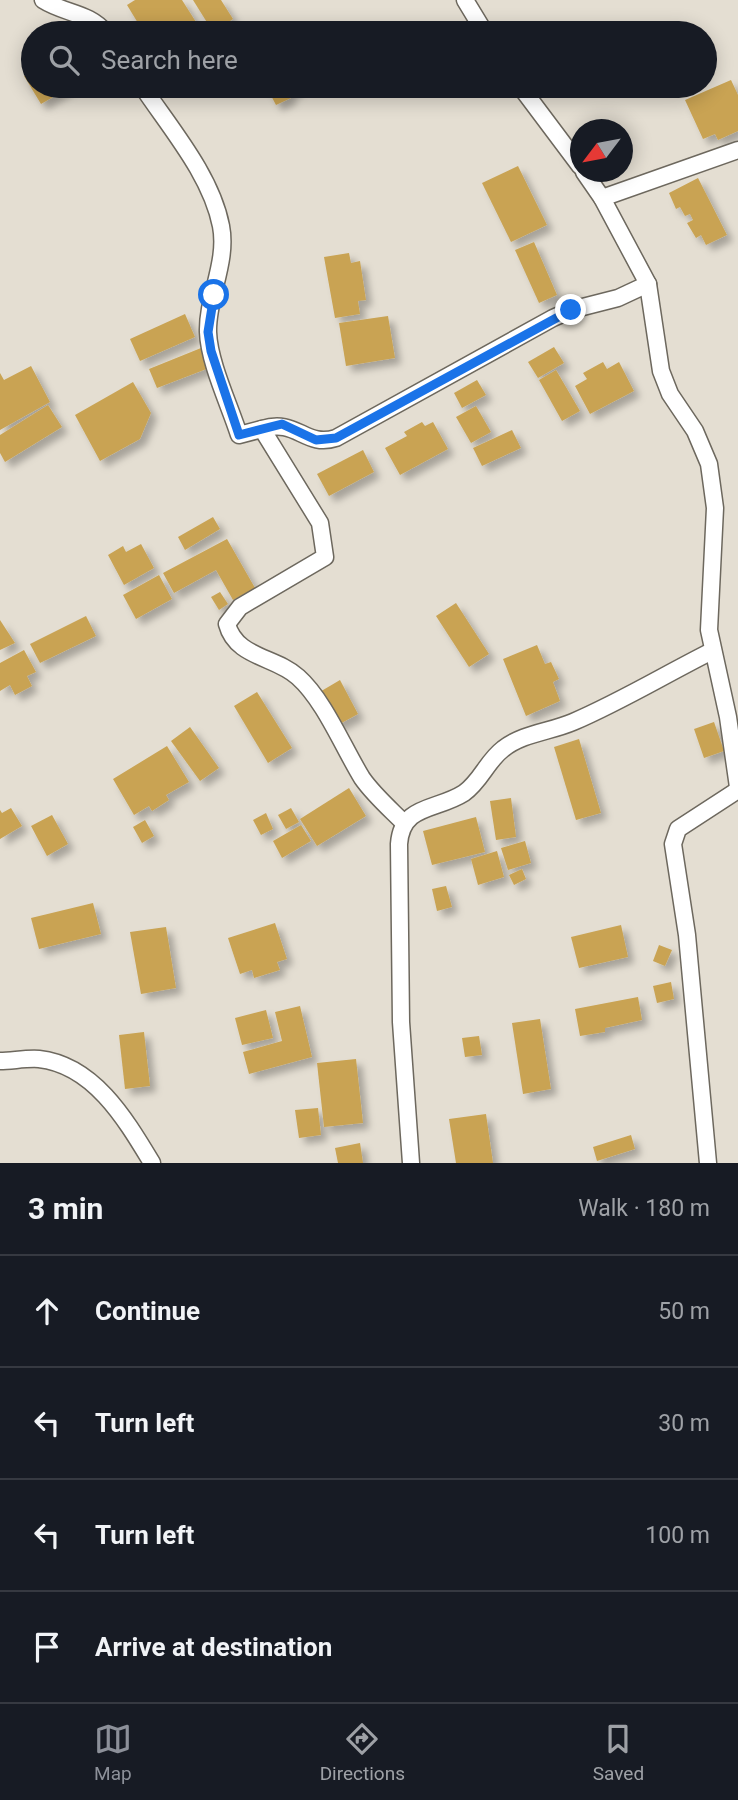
<!DOCTYPE html>
<html lang="en">
<head>
<meta charset="utf-8">
<style>
  :root { --surface:#171b24; --page:#242831; --text:#f1f3f6; --muted:#9ea1a6; --line:#363941; --accent:#8c9099 }
  body { margin:0; font-family:Roboto,sans-serif; background:var(--page); color:var(--text) }
  .compass { position:absolute; left:570px; top:119px; width:63px; height:63px; border-radius:50%; background:var(--surface); box-shadow:0 4px 18px #0003; rotate:238deg }
  .stop { position:absolute; width:21px; height:21px; margin:-16px; border:5px solid #1a73e8; border-radius:50%; background:#fff }
  .stop.end { background:#1a73e8; border-color:#fff; box-shadow:0 2px 7px #0008 }
  .list { margin:0; padding:0; list-style:none }
  h2 { display:flex; justify-content:space-between; align-items:center; height:91px; margin:0; padding:0 28px; font-size:30px }
  h2 small { font-size:23px; font-weight:400; color:var(--muted) }
  .list li { display:grid; grid-template-columns:46px 1fr auto; gap:21px; align-items:center; box-sizing:border-box; height:112px; padding:0 28px; border-top:2px solid var(--line) }
  .list b { display:block; font-size:26px; white-space:nowrap }
  .list em { font-size:23px; font-style:normal; color:var(--muted) }
  .icon { flex:none; width:38px; height:38px; fill:none; stroke:currentColor; stroke-width:2; stroke-linecap:round; stroke-linejoin:round }
  .map { position:relative; flex:none; width:738px; height:1163px; overflow:hidden }
  .search { position:absolute; background:var(--surface); box-shadow:0 4px 18px #0003; left:21px; right:21px; top:21px; height:77px; display:flex; align-items:center; gap:18px; box-sizing:border-box; padding:0 24px; border-radius:38px; color:var(--muted); font-size:26px }
  .sheet { height:539px; background:var(--surface) }
  nav { display:flex; justify-content:space-around; align-items:center; box-sizing:border-box; height:98px; border-top:2px solid var(--line); background:var(--surface); font-size:19px; color:var(--muted) }
  nav a { display:grid; justify-items:center; gap:4px }
  nav .on { color:var(--accent) }
  .map>svg:first-child { display:block }
  .building { fill:#c9a352; filter:url(#shadow) }
  .lines { fill:none; stroke-linecap:round; stroke-linejoin:round }
  .minor-casing { stroke:#6d685e; stroke-width:19 }
  .minor { stroke:#fff; stroke-width:16 }
  .route { stroke:#1a73e8; stroke-width:9 }
</style>
</head>
<body>
<div class="map">
<svg width="738" height="1163" viewBox="0 0 738 1163">
  <defs>
    <filter id="shadow"><feDropShadow dx="6" dy="6" stdDeviation="3.5" flood-color="#0004"/></filter>
  </defs>
  <rect width="100%" height="100%" fill="#e4ded2"/>
  <g class="building">
    <path d="M 135,0 L 182,0 L 203,33 L 144,33 L 127,5 Z"/>
    <path d="M 193,0 L 221,0 L 233,19 L 213,32 Z"/>
    <path d="M 33,71 L 33,86 L 72,86 L 41,104 L 24,76 Z"/>
    <path d="M 731,80 L 738,95 L 738,131 L 718,140 L 715,134 L 703,139 L 685,100 Z"/>
    <path d="M 266,86 L 297,86 L 299,88 L 289,94 L 291,98 L 276,105 Z"/>
    <path d="M 518,166 L 547,225 L 511,242 L 482,183 Z"/>
    <path d="M 698,178 L 727,235 L 706,245 L 701,235 L 696,238 L 687,223 L 693,220 L 690,214 L 685,216 L 680,207 L 676,209 L 669,193 Z"/>
    <path d="M 534,242 L 557,295 L 539,303 L 515,250 Z"/>
    <path d="M 349,253 L 351,263 L 360,261 L 366,300 L 358,301 L 360,314 L 335,318 L 324,257 Z"/>
    <path d="M 185,314 L 195,337 L 140,361 L 130,339 Z"/>
    <path d="M 388,316 L 395,358 L 346,366 L 339,323 Z"/>
    <path d="M 554,347 L 564,363 L 538,378 L 528,362 Z"/>
    <path d="M 201,348 L 209,368 L 157,388 L 149,369 Z"/>
    <path d="M 603,362 L 607,369 L 619,362 L 634,391 L 590,414 L 575,386 L 587,379 L 583,373 Z"/>
    <path d="M 31,366 L 50,402 L 0,430 L 0,373 L 4,380 Z"/>
    <path d="M 556,370 L 580,411 L 562,421 L 539,380 Z"/>
    <path d="M 477,380 L 486,395 L 462,408 L 454,393 Z"/>
    <path d="M 133,382 L 151,413 L 140,439 L 100,461 L 75,415 Z"/>
    <path d="M 48,405 L 62,427 L 5,462 L 0,453 L 0,435 Z"/>
    <path d="M 476,406 L 491,432 L 471,443 L 456,417 Z"/>
    <path d="M 422,422 L 425,426 L 433,422 L 448,449 L 400,475 L 385,448 L 407,436 L 404,432 Z"/>
    <path d="M 512,430 L 521,448 L 482,466 L 473,448 Z"/>
    <path d="M 363,450 L 374,472 L 329,496 L 317,474 Z"/>
    <path d="M 213,517 L 220,529 L 185,550 L 178,537 Z"/>
    <path d="M 227,539 L 255,588 L 233,600 L 216,570 L 174,593 L 163,573 Z"/>
    <path d="M 141,544 L 154,568 L 124,585 L 108,555 L 123,546 L 126,552 Z"/>
    <path d="M 159,575 L 172,599 L 136,619 L 123,595 Z"/>
    <path d="M 220,592 L 228,604 L 219,610 L 211,597 Z"/>
    <path d="M 456,603 L 489,654 L 469,667 L 436,616 Z"/>
    <path d="M 86,616 L 96,636 L 40,663 L 30,644 Z"/>
    <path d="M 0,620 L 15,643 L 0,650 Z"/>
    <path d="M 537,645 L 545,664 L 551,662 L 559,679 L 553,682 L 560,701 L 526,716 L 503,659 Z"/>
    <path d="M 24,650 L 36,672 L 27,676 L 32,686 L 15,695 L 10,685 L 0,691 L 0,663 Z"/>
    <path d="M 340,680 L 358,714 L 336,726 L 318,693 Z"/>
    <path d="M 257,692 L 292,748 L 268,763 L 234,706 Z"/>
    <path d="M 714,722 L 724,751 L 704,758 L 694,729 Z"/>
    <path d="M 190,727 L 219,768 L 200,781 L 171,741 Z"/>
    <path d="M 579,739 L 601,813 L 576,820 L 554,747 Z"/>
    <path d="M 167,746 L 189,782 L 166,795 L 169,800 L 152,811 L 149,806 L 134,815 L 113,779 Z"/>
    <path d="M 349,788 L 366,816 L 317,846 L 300,819 Z"/>
    <path d="M 511,798 L 516,837 L 496,840 L 490,801 Z"/>
    <path d="M 11,808 L 22,826 L 0,839 L 0,810 L 2,813 Z"/>
    <path d="M 291,808 L 299,822 L 286,829 L 278,815 Z"/>
    <path d="M 266,813 L 273,829 L 261,835 L 253,820 Z"/>
    <path d="M 52,815 L 68,844 L 47,856 L 31,826 Z"/>
    <path d="M 476,817 L 485,852 L 432,865 L 423,831 Z"/>
    <path d="M 145,820 L 154,836 L 142,843 L 133,827 Z"/>
    <path d="M 301,825 L 311,841 L 282,858 L 273,841 Z"/>
    <path d="M 525,841 L 531,863 L 508,870 L 501,848 Z"/>
    <path d="M 497,851 L 504,877 L 478,885 L 471,859 Z"/>
    <path d="M 522,869 L 526,879 L 514,885 L 509,875 Z"/>
    <path d="M 446,886 L 452,907 L 437,911 L 432,889 Z"/>
    <path d="M 93,903 L 101,934 L 39,949 L 31,918 Z"/>
    <path d="M 275,923 L 287,959 L 277,962 L 280,970 L 254,978 L 252,970 L 240,974 L 228,938 Z"/>
    <path d="M 621,925 L 628,957 L 579,968 L 571,937 Z"/>
    <path d="M 166,927 L 176,988 L 141,994 L 130,932 Z"/>
    <path d="M 659,945 L 672,950 L 665,966 L 653,961 Z"/>
    <path d="M 671,982 L 674,999 L 657,1003 L 653,986 Z"/>
    <path d="M 638,997 L 642,1020 L 605,1028 L 605,1032 L 580,1036 L 575,1009 Z"/>
    <path d="M 300,1006 L 312,1057 L 249,1074 L 243,1052 L 282,1041 L 275,1012 Z"/>
    <path d="M 266,1010 L 273,1038 L 242,1045 L 235,1018 Z"/>
    <path d="M 540,1019 L 551,1089 L 523,1094 L 512,1023 Z"/>
    <path d="M 144,1032 L 150,1086 L 125,1089 L 119,1035 Z"/>
    <path d="M 479,1036 L 482,1055 L 465,1057 L 462,1038 Z"/>
    <path d="M 356,1059 L 363,1123 L 324,1127 L 317,1063 Z"/>
    <path d="M 318,1108 L 321,1135 L 299,1138 L 295,1110 Z"/>
    <path d="M 486,1114 L 493,1163 L 456,1163 L 449,1119 Z"/>
    <path d="M 631,1135 L 635,1149 L 597,1161 L 593,1147 Z"/>
    <path d="M 360,1143 L 363,1163 L 338,1163 L 335,1148 Z"/>
  </g>
  <g class="lines">
    <g class="minor-casing">
      <g id="minor">
        <path d="M 43,0 C 65,14 89,12 106,33"/>
        <path d="M 465,0 L 485,33"/>
        <path d="M 142,86 C 170,128 211,175 221,226 C 228,262 207,297 208,332 C 209,363 230,406 239,435 L 262,429 L 320,523 L 325,557 L 240,607 L 227,624 C 236,658 275,656 298,677 C 324,700 343,747 362,778 C 373,794 389,808 403,822"/>
        <path d="M 520,86 L 580,166"/>
        <path d="M 584,172 L 602,198 L 648,284 L 661,371 L 670,394 L 695,431 L 709,464 L 715,508 L 709,630 L 728,717 L 738,787"/>
        <path d="M 602,198 L 738,150"/>
        <path d="M 262,429 C 297,418 305,448 336,438 L 553,318 L 571,310 L 618,298 L 648,284"/>
        <path d="M 0,1061 C 12,1061 26,1058 39,1059 C 94,1065 126,1120 152,1163"/>
        <path d="M 411,1163 L 401,1022 L 399,844 C 402,804 436,811 464,793 C 481,781 487,761 503,749 C 523,733 550,732 573,722 C 620,702 666,674 712,651"/>
        <path d="M 708,1163 L 687,935 L 673,844 L 678,829 L 738,790"/>
      </g>
    </g>
    <use href="#minor" class="minor"/>
  </g>
  <g class="lines">
    <path class="route" d="M 214,295 L 208,332 L 211,351 L 239,435 L 282,424 L 316,440 L 336,438 L 571,310"/>
  </g>
</svg>
<svg class="compass" viewBox="-18 -18 36 36"><path d="M0-13l5 13h-10z" fill="#e53935"/><path d="M0 13l5-13h-10z" fill="#9ea1a6"/></svg>
<div class="stop" style="left:214px;top:295px"></div>
<div class="stop end" style="left:571px;top:310px"></div>
<div class="search"><svg class="icon" aria-label="search" viewBox="0 0 24 24"><circle cx="10" cy="10" r="6"/><path d="M15 15l6 6"/></svg>Search here</div>
</div>
<section class="sheet">
<h2>3 min<small>Walk · 180 m</small></h2>
<ul class="list">
<li><svg class="icon" aria-label="ahead" viewBox="0 0 24 24"><path d="M12 20V5M6 11l6-6 6 6"/></svg><div><b>Continue</b></div><em>50 m</em></li>
<li><svg class="icon" aria-label="left" viewBox="0 0 24 24"><path d="M17 20v-9H6M10 6l-5 5 5 5"/></svg><div><b>Turn left</b></div><em>30 m</em></li>
<li><svg class="icon" aria-label="left" viewBox="0 0 24 24"><path d="M17 20v-9H6M10 6l-5 5 5 5"/></svg><div><b>Turn left</b></div><em>100 m</em></li>
<li><svg class="icon" aria-label="arrive" viewBox="0 0 24 24"><path d="M6 21V4h12l-3 4 3 4H6"/></svg><div><b>Arrive at destination</b></div></li>
</ul>
</section>
<nav>
<a class="on"><svg class="icon" aria-label="map" viewBox="0 0 24 24"><path d="M3 6l6-2 6 2 6-2v14l-6 2-6-2-6 2zM9 4v14M15 6v14"/></svg>Map</a>
<a><svg class="icon" aria-label="directions" viewBox="0 0 24 24"><path d="M12 3l9 9-9 9-9-9zM9 14v-3h6M13 9l2 2-2 2"/></svg>Directions</a>
<a><svg class="icon" aria-label="saved" viewBox="0 0 24 24"><path d="M7 4h10v16l-5-4-5 4z"/></svg>Saved</a>
</nav>
</body>
</html>
